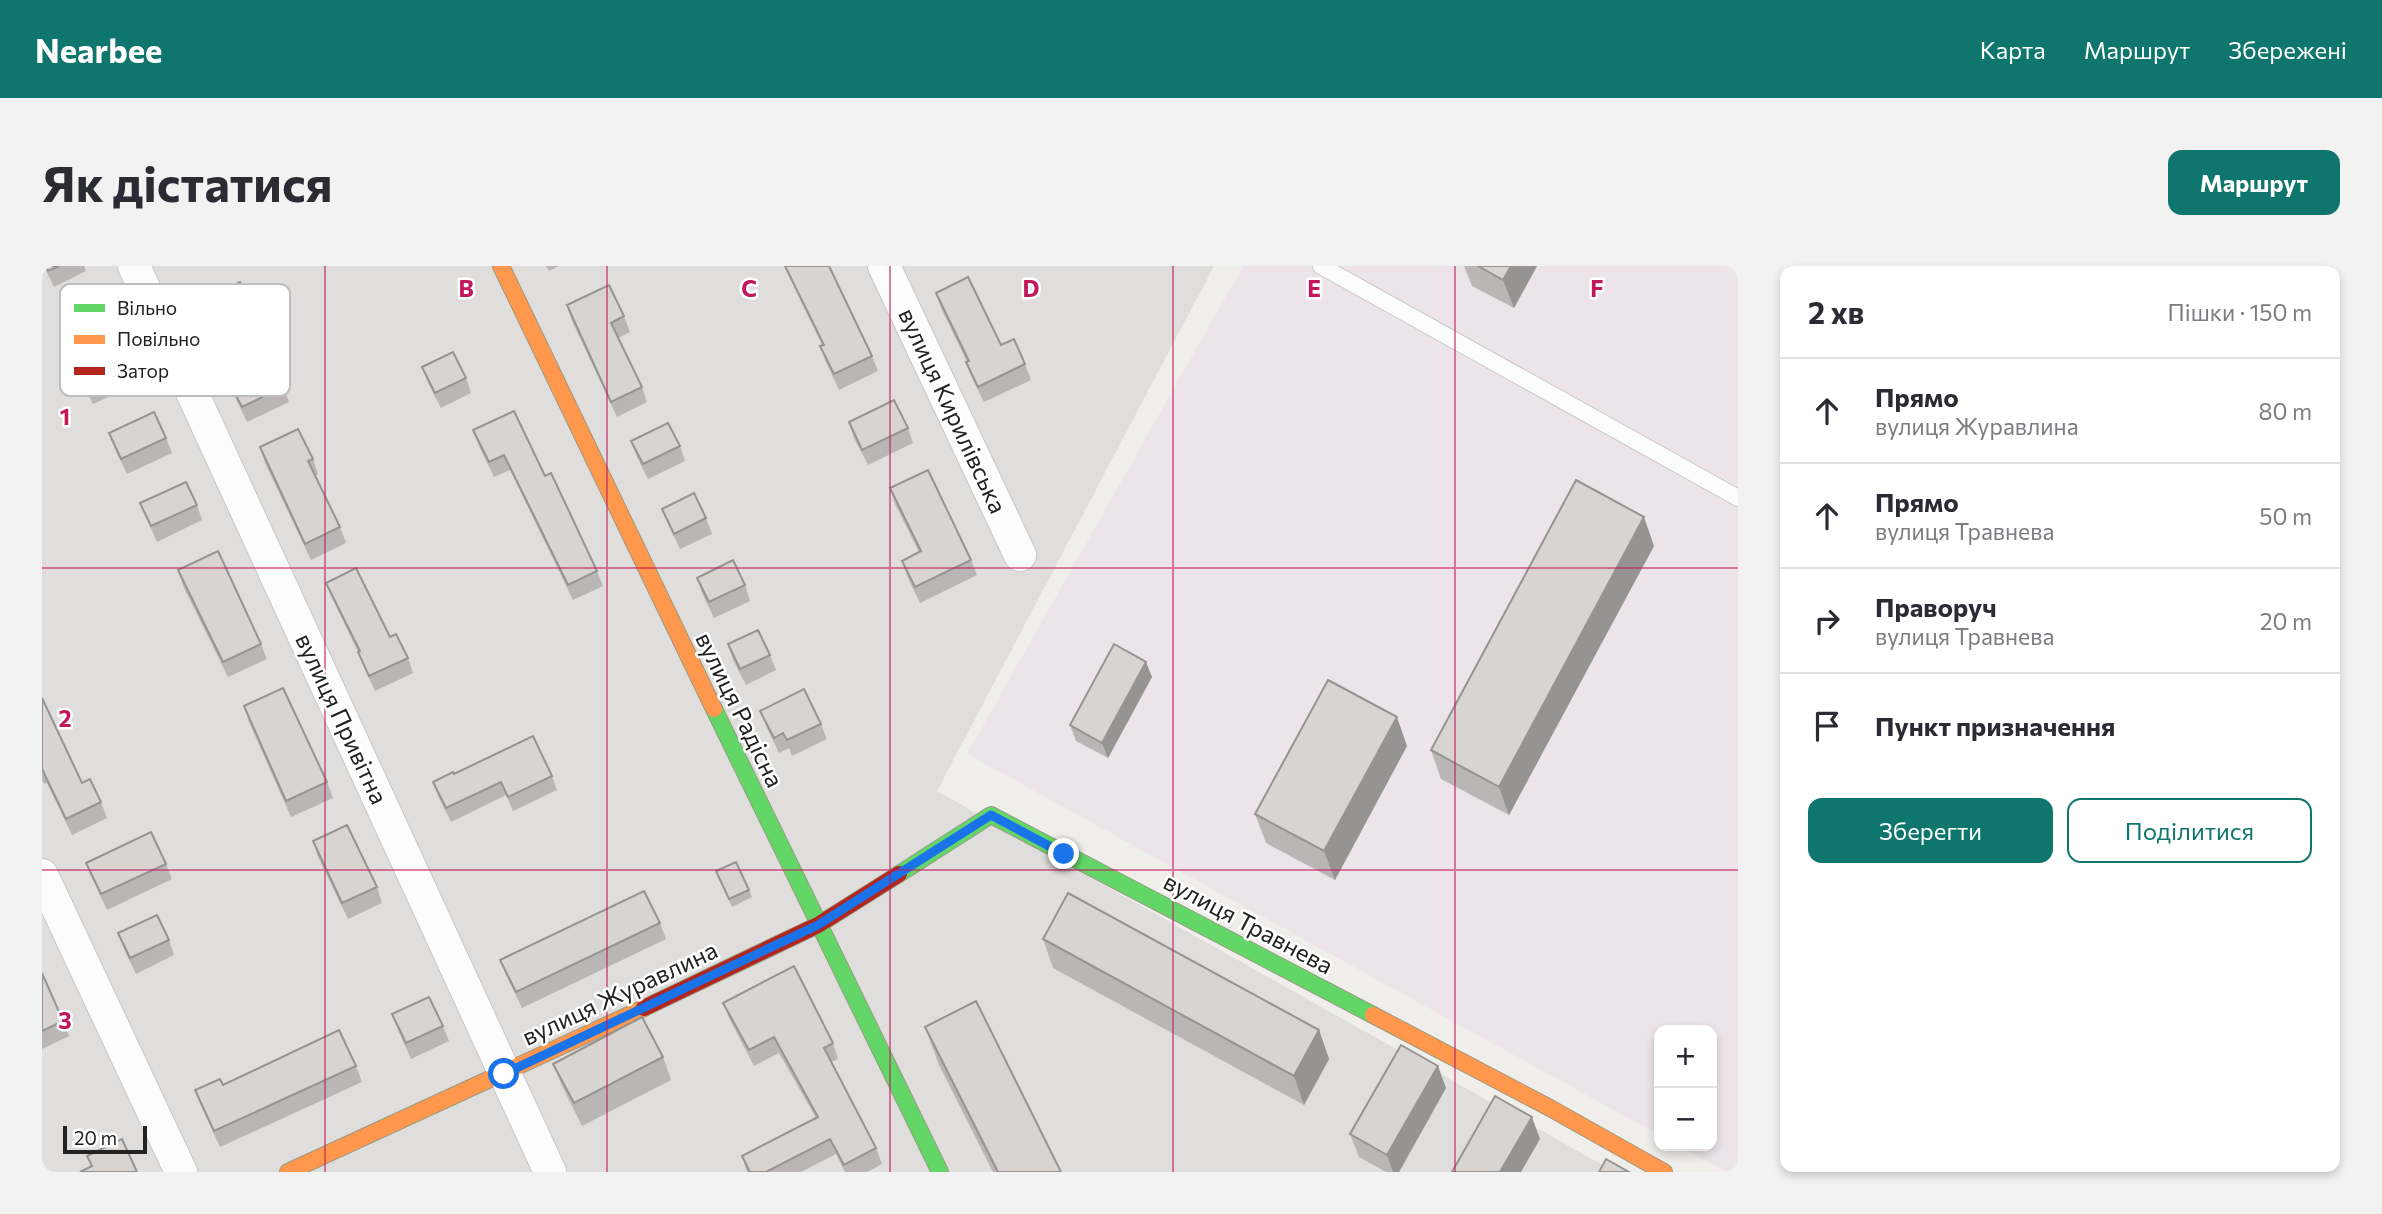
<!DOCTYPE html>
<html lang="uk">
<head>
<meta charset="utf-8">
<style>
  :root { --surface:#fff; --page:#f2f2f3; --text:#2b2b33; --muted:#7c7c81; --line:#e1e1e2; --accent:#0f766e }
  body { margin:0; font-family:Commissioner,sans-serif; background:var(--page); color:var(--text) }
  .controls { position:absolute; right:21px; bottom:21px; display:grid; overflow:hidden; border-radius:14px; box-shadow:0 4px 10px #0003 }
  .controls button { width:63px; height:63px; display:grid; place-items:center; padding:0; border:0; border-bottom:2px solid var(--line); background:var(--surface); color:var(--text); font:35px sans-serif }
  .scale { position:absolute; left:21px; bottom:18px; width:84px; box-sizing:border-box; padding-left:7px; border:4px solid #222; border-top:0; font-size:19px; line-height:24px; white-space:nowrap; color:#222; -webkit-text-stroke:5px #fff; paint-order:stroke }
  .stop { position:absolute; width:21px; height:21px; margin:-16px; border:5px solid #1a73e8; border-radius:50%; background:#fff }
  .stop.end { background:#1a73e8; border-color:#fff; box-shadow:0 2px 7px #0008 }
  .list { margin:0; padding:0; list-style:none }
  h2 { display:flex; justify-content:space-between; align-items:center; height:91px; margin:0; padding:0 28px; font-size:30px }
  h2 small { font-size:23px; font-weight:400; color:var(--muted) }
  .list li { display:grid; grid-template-columns:46px 1fr auto; gap:21px; align-items:center; box-sizing:border-box; height:105px; padding:0 28px; border-top:2px solid var(--line) }
  .list b { display:block; font-size:26px; white-space:nowrap }
  .list p { margin:0; font-size:23px; white-space:nowrap; color:var(--muted) }
  .list em { font-size:23px; font-style:normal; color:var(--muted) }
  .actions { display:flex; gap:14px; padding:21px 28px }
  .actions a { flex:1; padding:16px 0; border:2px solid var(--accent); border-radius:14px; text-align:center; font-size:24px; color:var(--accent) }
  .actions .main { background:var(--accent); color:#fff }
  .icon { flex:none; width:38px; height:38px; fill:none; stroke:currentColor; stroke-width:2; stroke-linecap:round; stroke-linejoin:round }
  .map { position:relative; flex:none; width:1696px; height:906px; overflow:hidden; border-radius:14px }
  header { display:flex; align-items:center; gap:42px; box-sizing:border-box; height:98px; padding:0 35px; background:var(--accent); color:#fff }
  header strong { font-size:33px }
  nav { display:flex; gap:38px; margin-inline-start:auto; font-size:24px }
  .intro { display:flex; align-items:center; justify-content:space-between; box-sizing:border-box; height:168px; padding:0 42px }
  h1 { margin:0; font-size:49px }
  .button { padding:18px 32px; border-radius:14px; background:var(--accent); color:#fff; font-size:24px; font-weight:700 }
  main { display:flex; gap:42px; padding:0 42px }
  aside { flex:1; background:var(--surface); border-radius:14px; box-shadow:0 4px 10px #0003 }
  .map>svg:first-child { display:block }
  .residential { fill:#dfdedc }
  .industrial { fill:#ede4e9 }
  .lines { fill:none; stroke-linecap:round; stroke-linejoin:round }
  .lane-casing { stroke:#c9c8c7; stroke-width:18 }
  .street-casing { stroke:#c9c8c7; stroke-width:34 }
  .fast-casing { stroke:#999a82; stroke-width:18 }
  .slow-casing { stroke:#999a82; stroke-width:18 }
  .jam-casing { stroke:#999a82; stroke-width:18 }
  .lane { stroke:#fdfcfc; stroke-width:16 }
  .street { stroke:#fdfcfc; stroke-width:32 }
  .fast { stroke:#63d668; stroke-width:16 }
  .slow { stroke:#ff974d; stroke-width:16 }
  .jam { stroke:#b3261e; stroke-width:16 }
  .wall { fill:#b9b6b5 }
  .shaded-wall { fill:#969493 }
  .building { fill:#d7d4d2; stroke:#969493; stroke-width:2 }
  .route { stroke:#1a73e8; stroke-width:9 }
  .grid { fill:none; stroke:#c2185b; stroke-width:2; stroke-opacity:0.55 }
  .labels { text-anchor:middle; stroke-width:5; stroke-linejoin:round; paint-order:stroke }
  .street-label { font-size:24px; fill:#222; stroke:#fff }
  .key { fill:#fff; stroke:#bdbdbd; stroke-width:2 }
  .key-label { font-size:19px; fill:#222 }
  .grid-label { font-size:23px; text-anchor:middle; font-weight:bold; fill:#c2185b; stroke:#fff; stroke-width:5; stroke-linejoin:round; paint-order:stroke }
</style>
</head>
<body>
<header>
<strong>Nearbee</strong>
<nav><a>Карта</a><a>Маршрут</a><a>Збережені</a></nav>
</header>
<div class="intro"><h1>Як дістатися</h1><a class="button">Маршрут</a></div>
<main>
<div class="map">
<svg width="1696" height="906" viewBox="0 0 1696 906">
  <rect width="100%" height="100%" fill="#f0eeeb"/>
  <path class="residential" d="M 0,0 L 1172,0 L 895,525 L 1573,906 L 0,906 Z"/>
  <path class="industrial" d="M 1201,0 L 1696,0 L 1696,906 L 1685,906 L 1637,880 L 1670,880 L 1670,764 L 1617,764 L 1617,869 L 925,488 Z"/>
  <g class="lines">
    <g class="lane-casing">
      <path id="lane" d="M 1279,0 L 1696,232"/>
    </g>
    <g class="street-casing">
      <g id="street">
        <path d="M 92,0 L 508,906"/>
        <path d="M 842,0 L 978,289"/>
        <path d="M 0,609 L 139,906"/>
      </g>
    </g>
    <g class="fast-casing">
      <g id="fast">
        <path d="M 672,443 L 898,906"/>
        <path d="M 857,608 L 949,549 L 1331,749"/>
      </g>
    </g>
    <g class="slow-casing">
      <g id="slow">
        <path d="M 459,0 L 672,443"/>
        <path d="M 1331,749 L 1508,842 L 1622,906"/>
        <path d="M 246,906 L 602,742"/>
      </g>
    </g>
    <g class="jam-casing">
      <path id="jam" d="M 602,742 L 776,659 L 857,608"/>
    </g>
    <use href="#lane" class="lane"/>
    <use href="#street" class="street"/>
    <use href="#fast" class="fast"/>
    <use href="#slow" class="slow"/>
    <use href="#jam" class="jam"/>
  </g>
  <g class="wall">
    <path d="M 2,0 L 42,0 L 44,5 L 12,21 Z"/>
    <path d="M 504,0 L 517,0 L 507,5 Z"/>
    <path d="M 742,0 L 787,0 L 830,90 L 836,105 L 797,124 L 784,96 L 778,80 L 780,79 Z"/>
    <path d="M 1422,0 L 1495,0 L 1472,42 L 1430,20 Z"/>
    <path d="M 894,27 L 983,98 L 989,114 L 942,136 L 930,112 L 924,96 L 925,96 L 899,42 Z"/>
    <path d="M 152,37 L 209,39 L 215,55 L 169,77 L 158,53 Z"/>
    <path d="M 525,39 L 582,50 L 588,66 L 576,72 L 600,121 L 605,136 L 575,151 L 530,55 Z"/>
    <path d="M 33,98 L 89,102 L 95,118 L 51,138 L 39,114 Z"/>
    <path d="M 380,101 L 424,112 L 429,127 L 399,142 L 386,117 Z"/>
    <path d="M 185,112 L 241,121 L 247,136 L 205,156 L 191,127 Z"/>
    <path d="M 807,156 L 866,162 L 871,177 L 826,199 L 812,172 Z"/>
    <path d="M 431,164 L 503,210 L 555,305 L 561,320 L 531,334 L 468,204 L 452,211 L 437,180 Z"/>
    <path d="M 67,167 L 124,172 L 130,187 L 85,208 L 73,183 Z"/>
    <path d="M 589,175 L 638,180 L 643,195 L 606,213 L 595,191 Z"/>
    <path d="M 218,181 L 271,193 L 276,208 L 273,210 L 298,261 L 304,277 L 269,294 L 223,197 Z"/>
    <path d="M 848,222 L 929,294 L 935,309 L 878,337 L 865,310 L 860,295 L 877,286 L 853,238 Z"/>
    <path d="M 98,237 L 155,239 L 160,254 L 115,276 Z"/>
    <path d="M 620,243 L 664,252 L 670,268 L 638,283 L 626,258 Z"/>
    <path d="M 1612,280 L 1467,549 L 1399,513 L 1389,484 Z"/>
    <path d="M 136,304 L 219,378 L 225,393 L 186,411 L 141,320 Z"/>
    <path d="M 655,312 L 703,319 L 708,335 L 672,352 L 660,327 Z"/>
    <path d="M 284,317 L 348,371 L 366,392 L 371,407 L 333,425 L 322,401 L 316,386 L 290,332 Z"/>
    <path d="M 686,378 L 728,389 L 734,404 L 704,419 L 691,394 Z"/>
    <path d="M 1110,411 L 1066,492 L 1034,475 L 1028,459 Z"/>
    <path d="M 0,432 L 40,517 L 59,536 L 65,552 L 30,569 L 5,517 L 2,518 L 0,514 Z"/>
    <path d="M 202,440 L 285,516 L 291,532 L 249,551 L 207,456 Z"/>
    <path d="M 718,445 L 779,458 L 785,473 L 750,490 L 747,482 L 737,487 L 724,460 Z"/>
    <path d="M 1365,480 L 1293,614 L 1224,577 L 1213,548 Z"/>
    <path d="M 412,508 L 510,510 L 515,524 L 471,545 L 464,529 L 409,556 L 396,530 L 391,516 Z"/>
    <path d="M 271,575 L 335,621 L 340,637 L 306,653 L 276,591 Z"/>
    <path d="M 44,597 L 124,598 L 130,613 L 65,644 L 50,612 Z"/>
    <path d="M 674,605 L 707,624 L 710,631 L 690,641 Z"/>
    <path d="M 618,657 L 624,673 L 480,742 L 464,709 L 458,694 Z"/>
    <path d="M 76,667 L 127,674 L 132,689 L 94,708 L 82,683 Z"/>
    <path d="M 1001,673 L 1277,764 L 1287,793 L 1262,839 L 1011,702 Z"/>
    <path d="M 0,707 L 21,755 L 27,770 L 0,783 Z"/>
    <path d="M 681,737 L 791,777 L 796,793 L 789,796 L 834,882 L 840,898 L 825,906 L 803,906 L 794,888 L 759,906 L 705,906 L 700,890 L 774,852 L 737,787 L 712,800 L 687,752 Z"/>
    <path d="M 350,748 L 401,760 L 407,775 L 369,793 L 356,764 Z"/>
    <path d="M 883,761 L 1019,906 L 951,906 L 897,799 Z"/>
    <path d="M 621,791 L 629,814 L 540,860 L 520,820 L 511,798 Z"/>
    <path d="M 314,800 L 320,816 L 178,881 L 159,840 L 153,824 L 181,819 Z"/>
    <path d="M 1404,822 L 1357,906 L 1344,906 L 1317,891 L 1308,868 Z"/>
  </g>
  <g class="shaded-wall">
    <path d="M 1469,0 L 1495,0 L 1472,42 L 1461,14 Z"/>
    <path d="M 1602,251 L 1612,280 L 1467,549 L 1457,521 Z"/>
    <path d="M 1104,396 L 1110,411 L 1066,492 L 1060,477 Z"/>
    <path d="M 1355,451 L 1365,480 L 1293,614 L 1282,585 Z"/>
    <path d="M 1277,764 L 1287,793 L 1262,839 L 1252,810 Z"/>
    <path d="M 1396,800 L 1404,822 L 1357,906 L 1351,906 L 1345,889 Z"/>
    <path d="M 1490,851 L 1498,873 L 1479,906 L 1458,906 Z"/>
  </g>
  <g class="building">
    <path d="M 4,0 L 17,0 L 6,5 Z"/>
    <path d="M 743,0 L 787,0 L 830,90 L 792,108 L 778,80 L 782,79 Z"/>
    <path d="M 1436,0 L 1469,0 L 1461,14 Z"/>
    <path d="M 926,11 L 959,79 L 972,73 L 983,98 L 936,121 L 924,96 L 927,95 L 894,27 Z"/>
    <path d="M 198,16 L 209,39 L 164,61 L 152,37 Z"/>
    <path d="M 567,19 L 582,50 L 569,57 L 600,121 L 569,136 L 525,39 Z"/>
    <path d="M 411,86 L 424,112 L 393,127 L 380,101 Z"/>
    <path d="M 227,91 L 241,121 L 200,141 L 185,112 Z"/>
    <path d="M 852,134 L 866,162 L 820,184 L 807,156 Z"/>
    <path d="M 472,145 L 503,210 L 509,207 L 555,305 L 526,319 L 462,189 L 447,196 L 431,164 Z"/>
    <path d="M 112,146 L 124,172 L 79,193 L 67,167 Z"/>
    <path d="M 626,157 L 638,180 L 601,198 L 589,175 Z"/>
    <path d="M 256,163 L 271,193 L 266,195 L 298,261 L 263,278 L 218,181 Z"/>
    <path d="M 886,204 L 929,294 L 873,321 L 860,295 L 879,285 L 848,222 Z"/>
    <path d="M 1534,214 L 1602,251 L 1457,521 L 1389,484 Z"/>
    <path d="M 144,216 L 155,239 L 109,260 L 98,237 Z"/>
    <path d="M 652,227 L 664,252 L 632,268 L 620,243 Z"/>
    <path d="M 176,285 L 219,378 L 181,396 L 136,304 Z"/>
    <path d="M 691,294 L 703,319 L 667,336 L 655,312 Z"/>
    <path d="M 314,302 L 348,371 L 354,368 L 366,392 L 327,410 L 316,386 L 318,385 L 284,317 Z"/>
    <path d="M 716,364 L 728,389 L 698,403 L 686,378 Z"/>
    <path d="M 1072,378 L 1104,396 L 1060,477 L 1028,459 Z"/>
    <path d="M 1286,414 L 1355,451 L 1282,585 L 1213,548 Z"/>
    <path d="M 241,422 L 285,516 L 244,535 L 202,440 Z"/>
    <path d="M 762,423 L 779,458 L 745,474 L 741,467 L 732,472 L 718,445 Z"/>
    <path d="M 0,432 L 40,517 L 48,513 L 59,536 L 24,553 L 0,503 Z"/>
    <path d="M 491,470 L 510,510 L 466,531 L 459,516 L 404,542 L 391,516 L 411,506 L 412,508 Z"/>
    <path d="M 305,559 L 335,621 L 300,637 L 271,575 Z"/>
    <path d="M 109,566 L 124,598 L 59,628 L 44,597 Z"/>
    <path d="M 694,596 L 707,624 L 687,633 L 674,605 Z"/>
    <path d="M 602,625 L 618,657 L 474,726 L 458,694 Z"/>
    <path d="M 1026,627 L 1277,764 L 1252,810 L 1001,673 Z"/>
    <path d="M 115,649 L 127,674 L 88,692 L 76,667 Z"/>
    <path d="M 752,700 L 791,777 L 782,782 L 834,882 L 802,899 L 788,873 L 724,906 L 708,906 L 700,890 L 776,851 L 732,771 L 707,784 L 681,737 Z"/>
    <path d="M 0,707 L 21,755 L 0,765 Z"/>
    <path d="M 387,731 L 401,760 L 364,777 L 350,748 Z"/>
    <path d="M 934,735 L 1019,906 L 956,906 L 883,761 Z"/>
    <path d="M 600,751 L 621,791 L 532,837 L 511,798 Z"/>
    <path d="M 297,764 L 314,800 L 172,865 L 153,824 L 178,813 L 181,819 Z"/>
    <path d="M 1359,779 L 1396,800 L 1345,889 L 1308,868 Z"/>
    <path d="M 1453,830 L 1490,851 L 1458,906 L 1410,906 Z"/>
    <path d="M 80,873 L 95,906 L 38,906 L 50,900 L 45,890 Z"/>
    <path d="M 1564,893 L 1587,906 L 1557,906 Z"/>
  </g>
  <g class="lines">
    <path class="route" d="M 462,808 L 776,659 L 949,549 L 1022,588"/>
  </g>
  <path class="grid" d="M 283,0 L 283,906M 565,0 L 565,906M 848,0 L 848,906M 1131,0 L 1131,906M 1413,0 L 1413,906M 0,302 L 1696,302M 0,604 L 1696,604"/>
  <g class="labels">
    <g class="street-label">
      <text transform="translate(910 145) rotate(65)" y="8">вулиця Кирилівська</text>
      <text transform="translate(697 444) rotate(64)" y="8">вулиця Радісна</text>
      <text transform="translate(299 453) rotate(65)" y="8">вулиця Привітна</text>
      <text transform="translate(1206 658) rotate(28)" y="8">вулиця Травнева</text>
      <text transform="translate(578 728) rotate(-25)" y="8">вулиця Журавлина</text>
    </g>
  </g>
  <rect x="18" y="18" width="230" height="112" rx="10" class="key"/>
  <rect x="32" y="38" width="31" height="8" fill="#63d668"/>
  <rect x="32" y="69" width="31" height="9" fill="#ff974d"/>
  <rect x="32" y="101" width="31" height="8" fill="#b3261e"/>
  <g class="key-label">
    <text x="75" y="49">Вільно</text>
    <text x="75" y="80">Повільно</text>
    <text x="75" y="112">Затор</text>
  </g>
  <g class="grid-label">
    <text x="424" y="31">B</text>
    <text x="707" y="31">C</text>
    <text x="989" y="31">D</text>
    <text x="1272" y="31">E</text>
    <text x="1555" y="31">F</text>
    <text x="23" y="159">1</text>
    <text x="23" y="461">2</text>
    <text x="23" y="763">3</text>
  </g>
</svg>
<div class="controls">
<button>+</button>
<button>−</button>
</div>
<div class="scale">20 m</div>
<div class="stop" style="left:462px;top:808px"></div>
<div class="stop end" style="left:1022px;top:588px"></div>
</div>
<aside>
<h2>2 хв<small>Пішки · 150 m</small></h2>
<ul class="list">
<li><svg class="icon" aria-label="ahead" viewBox="0 0 24 24"><path d="M12 20V5M6 11l6-6 6 6"/></svg><div><b>Прямо</b><p>вулиця Журавлина</p></div><em>80 m</em></li>
<li><svg class="icon" aria-label="ahead" viewBox="0 0 24 24"><path d="M12 20V5M6 11l6-6 6 6"/></svg><div><b>Прямо</b><p>вулиця Травнева</p></div><em>50 m</em></li>
<li><svg class="icon" aria-label="right" viewBox="0 0 24 24"><path d="M7 20v-9h11M14 6l5 5-5 5"/></svg><div><b>Праворуч</b><p>вулиця Травнева</p></div><em>20 m</em></li>
<li><svg class="icon" aria-label="arrive" viewBox="0 0 24 24"><path d="M6 21V4h12l-3 4 3 4H6"/></svg><div><b>Пункт призначення</b></div></li>
</ul>
<div class="actions"><a class="main">Зберегти</a><a>Поділитися</a></div>
</aside>
</main>
</body>
</html>
